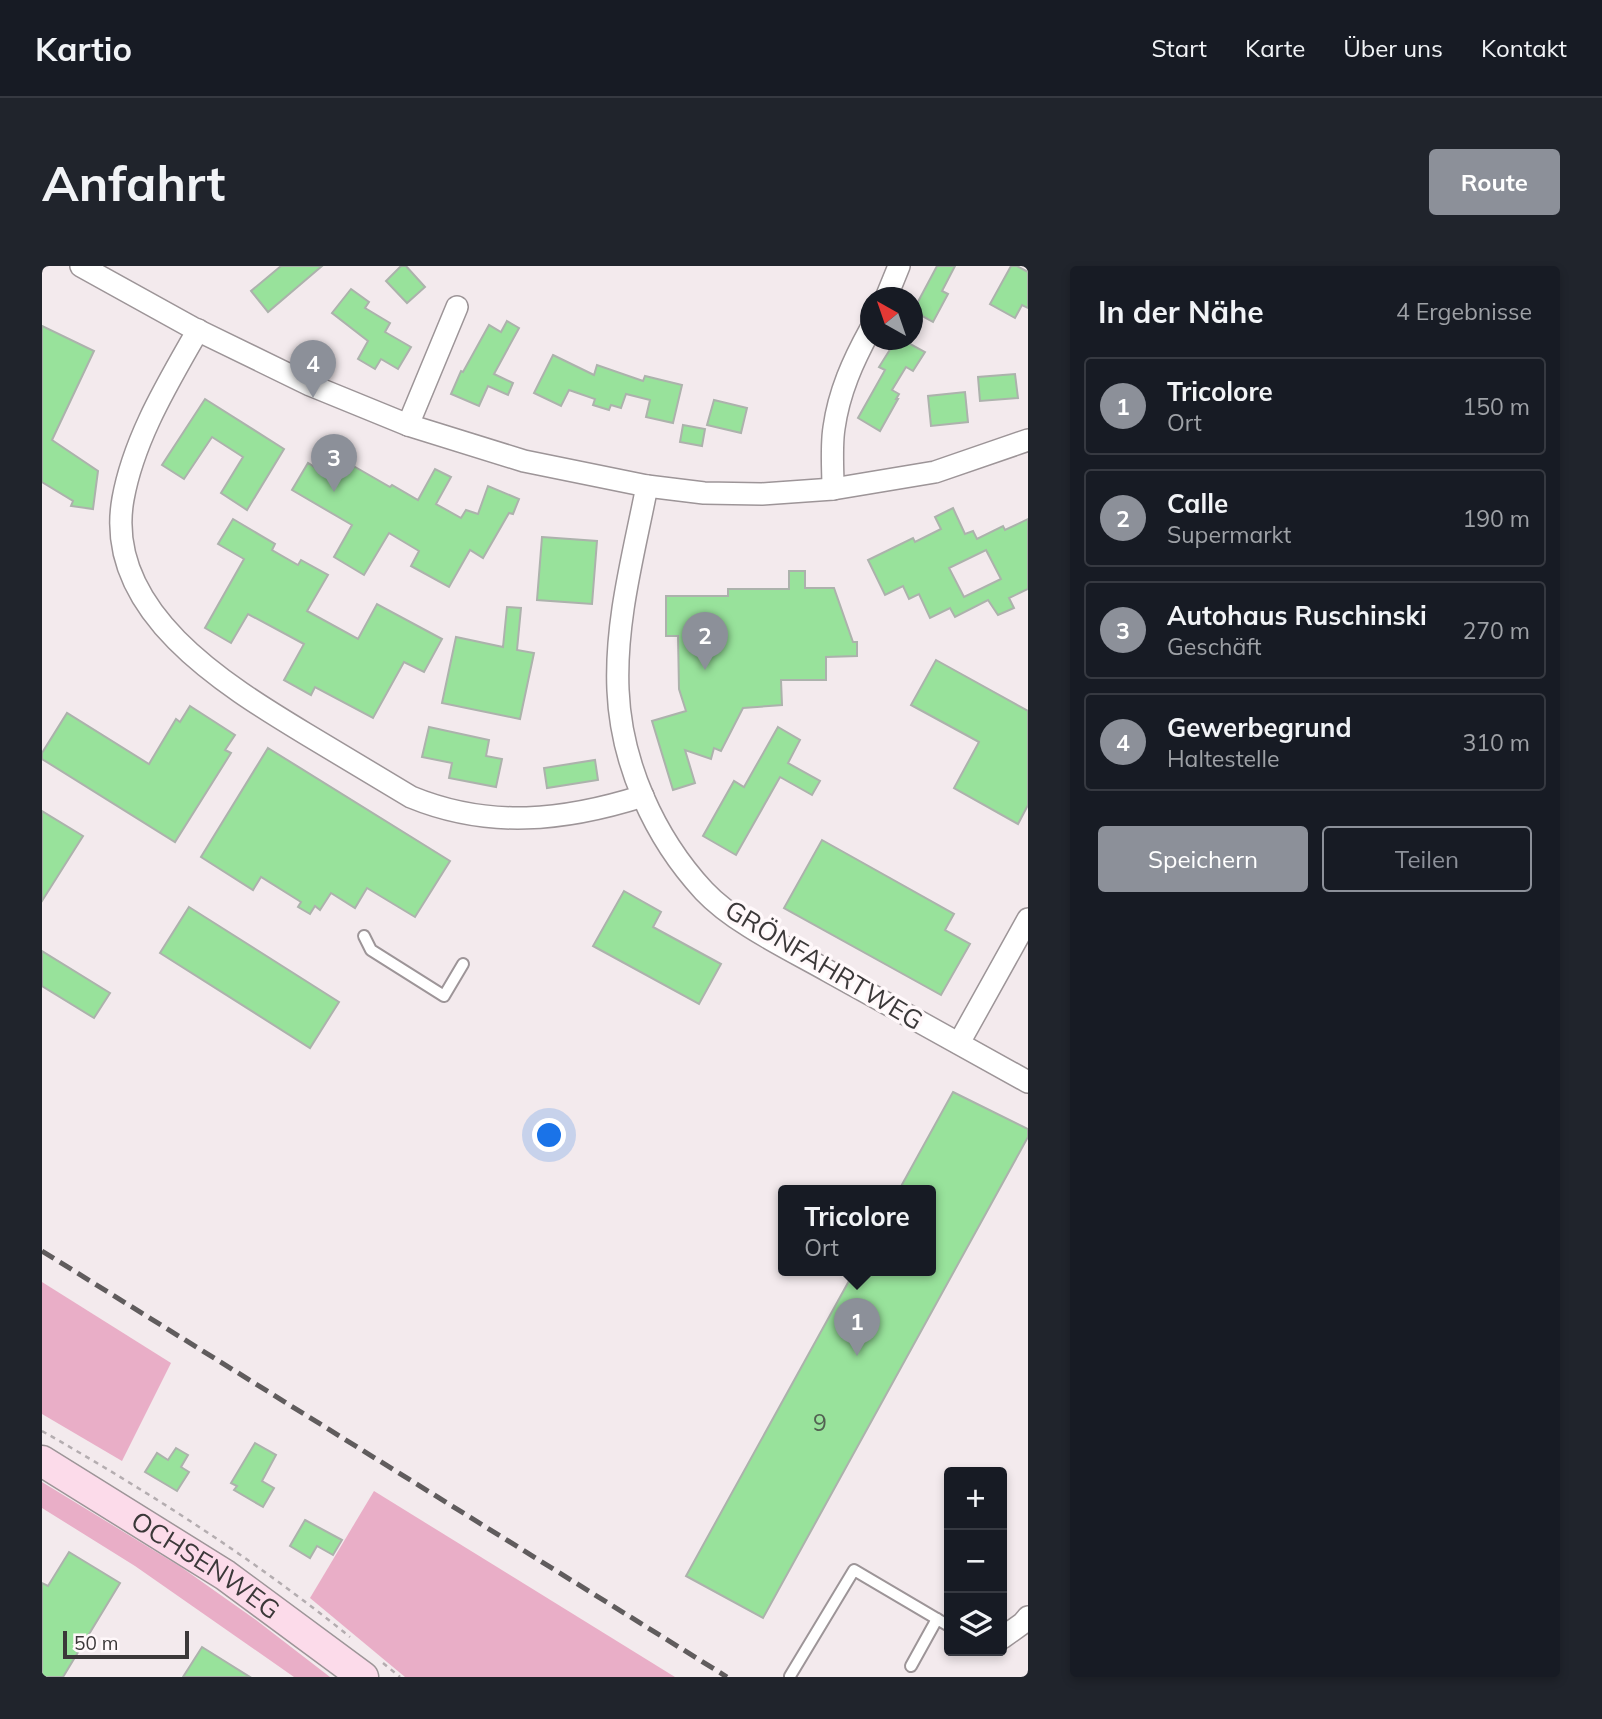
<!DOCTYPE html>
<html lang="de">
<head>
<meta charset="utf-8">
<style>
  :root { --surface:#171b24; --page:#20242c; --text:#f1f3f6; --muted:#9ea1a6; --line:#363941; --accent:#8c9099 }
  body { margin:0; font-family:Mulish,sans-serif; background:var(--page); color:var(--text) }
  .controls { position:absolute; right:21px; bottom:21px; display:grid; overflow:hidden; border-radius:7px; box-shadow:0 4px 10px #0003 }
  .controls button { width:63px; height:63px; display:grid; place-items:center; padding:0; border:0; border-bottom:2px solid var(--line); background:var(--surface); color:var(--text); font:35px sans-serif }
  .compass { position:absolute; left:818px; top:21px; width:63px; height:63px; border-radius:50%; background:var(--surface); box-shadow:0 4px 10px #0003; rotate:320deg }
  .scale { position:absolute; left:21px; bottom:18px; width:126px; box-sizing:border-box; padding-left:7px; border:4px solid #3b3839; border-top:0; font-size:19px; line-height:24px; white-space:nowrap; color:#3b3839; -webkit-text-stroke:5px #fff8fa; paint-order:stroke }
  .you { position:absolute; left:508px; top:870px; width:24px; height:24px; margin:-18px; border:5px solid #fff; border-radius:50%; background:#1a73e8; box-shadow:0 0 0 10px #1a73e833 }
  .badge { display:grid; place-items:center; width:46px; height:46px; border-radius:50%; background:var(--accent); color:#fff; font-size:23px; font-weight:700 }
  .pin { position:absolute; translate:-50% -58px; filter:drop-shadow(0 2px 4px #0008) }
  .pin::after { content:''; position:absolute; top:37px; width:24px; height:21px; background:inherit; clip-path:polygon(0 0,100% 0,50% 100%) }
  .popup { position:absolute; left:736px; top:919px; width:158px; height:91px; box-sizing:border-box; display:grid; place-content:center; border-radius:7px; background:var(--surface); filter:drop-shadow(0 2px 5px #0005); font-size:23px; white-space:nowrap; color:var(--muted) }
  .popup b { font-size:26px; color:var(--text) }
  .popup::after { content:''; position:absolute; left:50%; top:100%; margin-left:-14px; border:14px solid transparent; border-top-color:var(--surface) }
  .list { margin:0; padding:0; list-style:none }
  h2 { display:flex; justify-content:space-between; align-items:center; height:91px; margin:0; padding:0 28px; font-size:30px }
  h2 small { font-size:23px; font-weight:400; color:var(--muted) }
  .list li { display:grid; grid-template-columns:46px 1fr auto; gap:21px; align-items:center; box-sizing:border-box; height:98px; margin:0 14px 14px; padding:0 14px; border:2px solid var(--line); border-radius:7px }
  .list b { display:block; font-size:26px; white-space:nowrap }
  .list p { margin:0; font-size:23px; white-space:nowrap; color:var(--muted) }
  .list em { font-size:23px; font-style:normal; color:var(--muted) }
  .actions { display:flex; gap:14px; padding:21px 28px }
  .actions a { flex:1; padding:16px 0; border:2px solid var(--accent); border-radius:7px; text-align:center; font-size:24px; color:var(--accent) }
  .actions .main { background:var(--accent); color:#fff }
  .icon { flex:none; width:38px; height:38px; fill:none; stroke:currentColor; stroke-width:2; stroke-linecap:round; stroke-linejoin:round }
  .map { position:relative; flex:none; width:986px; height:1411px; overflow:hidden; border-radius:7px }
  header { display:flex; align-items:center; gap:42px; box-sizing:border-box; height:98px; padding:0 35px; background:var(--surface); border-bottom:2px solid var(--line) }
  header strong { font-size:33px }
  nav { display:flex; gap:38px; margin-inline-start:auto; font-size:24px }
  .intro { display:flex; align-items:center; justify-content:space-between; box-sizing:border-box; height:168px; padding:0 42px }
  h1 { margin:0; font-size:49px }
  .button { padding:18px 32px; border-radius:7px; background:var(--accent); color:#fff; font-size:24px; font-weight:700 }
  main { display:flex; gap:42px; padding:0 42px }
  aside { flex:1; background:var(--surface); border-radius:7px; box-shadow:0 4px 10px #0003 }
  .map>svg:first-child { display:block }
  .green { fill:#e9aec7 }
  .building { fill:#98e29b; stroke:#acb2ac; stroke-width:2; fill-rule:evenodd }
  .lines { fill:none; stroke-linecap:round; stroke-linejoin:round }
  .lane-casing { stroke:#9d9598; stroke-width:14 }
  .street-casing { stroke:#9d9598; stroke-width:24 }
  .secondary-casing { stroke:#9d9598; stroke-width:33 }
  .path { stroke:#b4adb0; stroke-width:2.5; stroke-dasharray:5 5; stroke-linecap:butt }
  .lane { stroke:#fff; stroke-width:10 }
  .street { stroke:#fff; stroke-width:21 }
  .secondary { stroke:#fcdbea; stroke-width:30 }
  .rail { stroke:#605c5d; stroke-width:5; stroke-dasharray:14 7; stroke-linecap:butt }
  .labels { text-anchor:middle; stroke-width:7; stroke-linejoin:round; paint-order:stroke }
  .number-label { font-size:23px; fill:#526252 }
  .street-label { font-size:26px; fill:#3b3839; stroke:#fff8fa }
</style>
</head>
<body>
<header>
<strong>Kartio</strong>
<nav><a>Start</a><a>Karte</a><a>Über uns</a><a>Kontakt</a></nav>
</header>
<div class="intro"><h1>Anfahrt</h1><a class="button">Route</a></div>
<main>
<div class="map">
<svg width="986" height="1411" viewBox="0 0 986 1411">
  <rect width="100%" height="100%" fill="#f3eaed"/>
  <g class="green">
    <path d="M 0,1016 L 129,1097 L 80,1195 L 0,1148 Z"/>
    <path d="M 0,1216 L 139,1301 L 214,1354 L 288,1411 L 252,1411 L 93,1300 L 0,1242 Z"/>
    <path d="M 332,1225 L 633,1411 L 363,1411 L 268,1332 Z"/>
  </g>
  <g class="building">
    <path d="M 239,0 L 280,0 L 226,46 L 209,25 Z"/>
    <path d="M 359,0 L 364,0 L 383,21 L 365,37 L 344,15 Z"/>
    <path d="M 895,0 L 913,0 L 900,25 L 906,28 L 891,56 L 871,45 Z"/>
    <path d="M 969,0 L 975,0 L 986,6 L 986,42 L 980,39 L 973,52 L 948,38 Z"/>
    <path d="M 309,23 L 327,36 L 323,42 L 348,57 L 343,66 L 369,81 L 356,103 L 339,93 L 333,103 L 316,93 L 326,75 L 290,47 Z"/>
    <path d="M 465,55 L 477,62 L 452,108 L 471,117 L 466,129 L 446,120 L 437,140 L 409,128 L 419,105 L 421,106 L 447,59 L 459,66 Z"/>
    <path d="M 0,60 L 52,85 L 10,174 L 56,205 L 51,243 L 29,240 L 31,235 L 0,216 Z"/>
    <path d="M 854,74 L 861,74 L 883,86 L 871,105 L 864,101 L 850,124 L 857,128 L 854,133 L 856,133 L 838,165 L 816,152 L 843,104 L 837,101 Z"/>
    <path d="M 511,89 L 552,109 L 555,99 L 601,115 L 603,110 L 640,119 L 631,157 L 604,151 L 608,134 L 584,128 L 579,142 L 569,139 L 567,144 L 551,139 L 553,133 L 527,124 L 519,140 L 492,127 Z"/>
    <path d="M 973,108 L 976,132 L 938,135 L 936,111 Z"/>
    <path d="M 923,126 L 926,156 L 889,160 L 886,130 Z"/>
    <path d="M 163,133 L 242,183 L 205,244 L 179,227 L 201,191 L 170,171 L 142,213 L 120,199 Z"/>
    <path d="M 672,134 L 705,142 L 699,167 L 665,159 Z"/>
    <path d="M 641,159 L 663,163 L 660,180 L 638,176 Z"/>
    <path d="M 301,194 L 348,221 L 350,219 L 376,234 L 393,203 L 409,211 L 394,238 L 419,252 L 424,244 L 436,248 L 446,220 L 477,233 L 471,248 L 467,247 L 441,292 L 428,284 L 407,321 L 369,300 L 377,285 L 347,267 L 322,309 L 292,291 L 310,259 L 250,224 L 266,197 L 290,212 Z"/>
    <path d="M 911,242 L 923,268 L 931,265 L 935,273 L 961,260 L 963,264 L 986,253 L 986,323 L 967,332 L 972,342 L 956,349 L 946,334 L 913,351 L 908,342 L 888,352 L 877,328 L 867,333 L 861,320 L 843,329 L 826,294 L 871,272 L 873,276 L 899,263 L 893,251 ZM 944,284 L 959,313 L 922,331 L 907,302 Z"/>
    <path d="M 191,253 L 233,278 L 230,284 L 256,299 L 259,294 L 286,309 L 265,345 L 316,373 L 335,338 L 400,373 L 382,406 L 362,396 L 331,452 L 273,421 L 269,429 L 242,414 L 262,378 L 206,348 L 189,377 L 163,362 L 202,293 L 176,278 Z"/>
    <path d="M 500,271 L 555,275 L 550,338 L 495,334 Z"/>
    <path d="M 747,305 L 763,305 L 763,322 L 792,322 L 811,376 L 815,376 L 815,390 L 784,391 L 784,414 L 739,414 L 740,439 L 701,442 L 679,485 L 672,482 L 669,493 L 643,484 L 653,517 L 631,524 L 610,455 L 644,445 L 637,423 L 636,370 L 624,370 L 624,330 L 686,330 L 686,323 L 747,323 Z"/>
    <path d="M 465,341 L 479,342 L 475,384 L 492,387 L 478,453 L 400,437 L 414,371 L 461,381 Z"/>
    <path d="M 894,394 L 986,445 L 986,539 L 976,558 L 912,522 L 937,476 L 869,439 Z"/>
    <path d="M 148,440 L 193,469 L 183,484 L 189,487 L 133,576 L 0,493 L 0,487 L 25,447 L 107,498 L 134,453 L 138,456 Z"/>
    <path d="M 387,461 L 447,474 L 444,490 L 460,493 L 454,521 L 407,512 L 410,497 L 380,491 Z"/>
    <path d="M 736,461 L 758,474 L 746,497 L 778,515 L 770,529 L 738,511 L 694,589 L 661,570 L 692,515 L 702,521 Z"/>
    <path d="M 226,482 L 408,595 L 373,651 L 325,622 L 313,642 L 289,627 L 278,644 L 273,640 L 268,648 L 256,641 L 259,636 L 219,611 L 211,624 L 159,591 Z"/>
    <path d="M 553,494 L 556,514 L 505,522 L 502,502 Z"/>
    <path d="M 0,545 L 41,570 L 0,635 Z"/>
    <path d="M 780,574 L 912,648 L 903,664 L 928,678 L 899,729 L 742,642 Z"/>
    <path d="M 582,625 L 619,646 L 611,661 L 679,698 L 657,738 L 551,680 Z"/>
    <path d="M 147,641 L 297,736 L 268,782 L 118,687 Z"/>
    <path d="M 0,685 L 68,727 L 52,752 L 0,720 Z"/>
    <path d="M 911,826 L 986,863 L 986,871 L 721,1352 L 644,1310 L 813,1004 L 888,1004 L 888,924 L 857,924 Z"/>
    <path d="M 213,1177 L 234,1189 L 220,1215 L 232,1222 L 221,1241 L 192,1224 L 195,1220 L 189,1217 Z"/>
    <path d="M 134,1182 L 146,1189 L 139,1201 L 147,1206 L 135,1225 L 103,1206 L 115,1187 L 126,1194 Z"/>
    <path d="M 263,1254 L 300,1274 L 291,1289 L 275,1280 L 268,1292 L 248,1280 Z"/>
    <path d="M 27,1286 L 78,1317 L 21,1411 L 0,1411 L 0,1317 L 6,1320 Z"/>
    <path d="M 160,1381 L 208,1411 L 141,1411 Z"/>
  </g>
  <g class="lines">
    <g class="lane-casing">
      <g id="lane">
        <path d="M 322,670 L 329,684 L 402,730 L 421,698"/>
        <path d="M 869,1400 L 895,1353"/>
        <path d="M 748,1410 L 812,1304 L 907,1360"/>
      </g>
    </g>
    <g class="street-casing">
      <g id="street">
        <path d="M 39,0 L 151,62 L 268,119 L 366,159 L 482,195 L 605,220 L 662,227 L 720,228 L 791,223 L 893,206 L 986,174"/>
        <path d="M 844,32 L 857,0"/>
        <path d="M 156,64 C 126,117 92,172 81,233 C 61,345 183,419 264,468 C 299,489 334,510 369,531 C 447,563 522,555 601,530"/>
        <path d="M 366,159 L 415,41"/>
        <path d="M 605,220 C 592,287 573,355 576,424 C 579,497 612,571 662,625 C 692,657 747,683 786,705 C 853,742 919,779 986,816"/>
        <path d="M 791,223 C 791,203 789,181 792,162 C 797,126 811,95 828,64"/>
        <path d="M 917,777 L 986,653"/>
        <path d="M 960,1372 L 981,1357 L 986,1351"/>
      </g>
    </g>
    <g class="secondary-casing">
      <g id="secondary">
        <path id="s1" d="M 0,1195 L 183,1309 L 321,1411"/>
      </g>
    </g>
    <g class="path">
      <path d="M 0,1165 C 107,1226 212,1293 308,1371"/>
      <path d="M 341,1397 L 358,1411"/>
    </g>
    <use href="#lane" class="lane"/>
    <use href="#street" class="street"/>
    <use href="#secondary" class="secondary"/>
    <path class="rail" d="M 0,985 L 685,1411"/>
  </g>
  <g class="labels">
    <g class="number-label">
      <text x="778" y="1165">9</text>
    </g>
    <g class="street-label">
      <text transform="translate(782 699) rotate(31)" y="9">GRÖNFAHRTWEG</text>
      <text dy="9" stroke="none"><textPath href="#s1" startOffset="194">OCHSENWEG</textPath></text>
    </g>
  </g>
</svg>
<div class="controls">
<button>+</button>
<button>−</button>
<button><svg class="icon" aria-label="layers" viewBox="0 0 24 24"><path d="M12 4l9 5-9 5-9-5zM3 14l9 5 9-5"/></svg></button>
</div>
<svg class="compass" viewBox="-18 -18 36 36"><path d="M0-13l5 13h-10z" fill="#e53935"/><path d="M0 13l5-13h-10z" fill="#9ea1a6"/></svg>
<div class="scale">50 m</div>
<div class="you"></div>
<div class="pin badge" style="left:815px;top:1090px">1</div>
<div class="popup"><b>Tricolore</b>Ort</div>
<div class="pin badge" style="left:663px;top:404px">2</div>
<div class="pin badge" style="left:292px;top:226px">3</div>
<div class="pin badge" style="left:271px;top:132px">4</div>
</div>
<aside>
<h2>In der Nähe<small>4 Ergebnisse</small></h2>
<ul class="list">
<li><span class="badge">1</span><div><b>Tricolore</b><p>Ort</p></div><em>150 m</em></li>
<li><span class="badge">2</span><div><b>Calle</b><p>Supermarkt</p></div><em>190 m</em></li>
<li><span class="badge">3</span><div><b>Autohaus Ruschinski</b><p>Geschäft</p></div><em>270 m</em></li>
<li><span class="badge">4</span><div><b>Gewerbegrund</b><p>Haltestelle</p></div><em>310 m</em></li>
</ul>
<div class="actions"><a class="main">Speichern</a><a>Teilen</a></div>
</aside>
</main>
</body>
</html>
